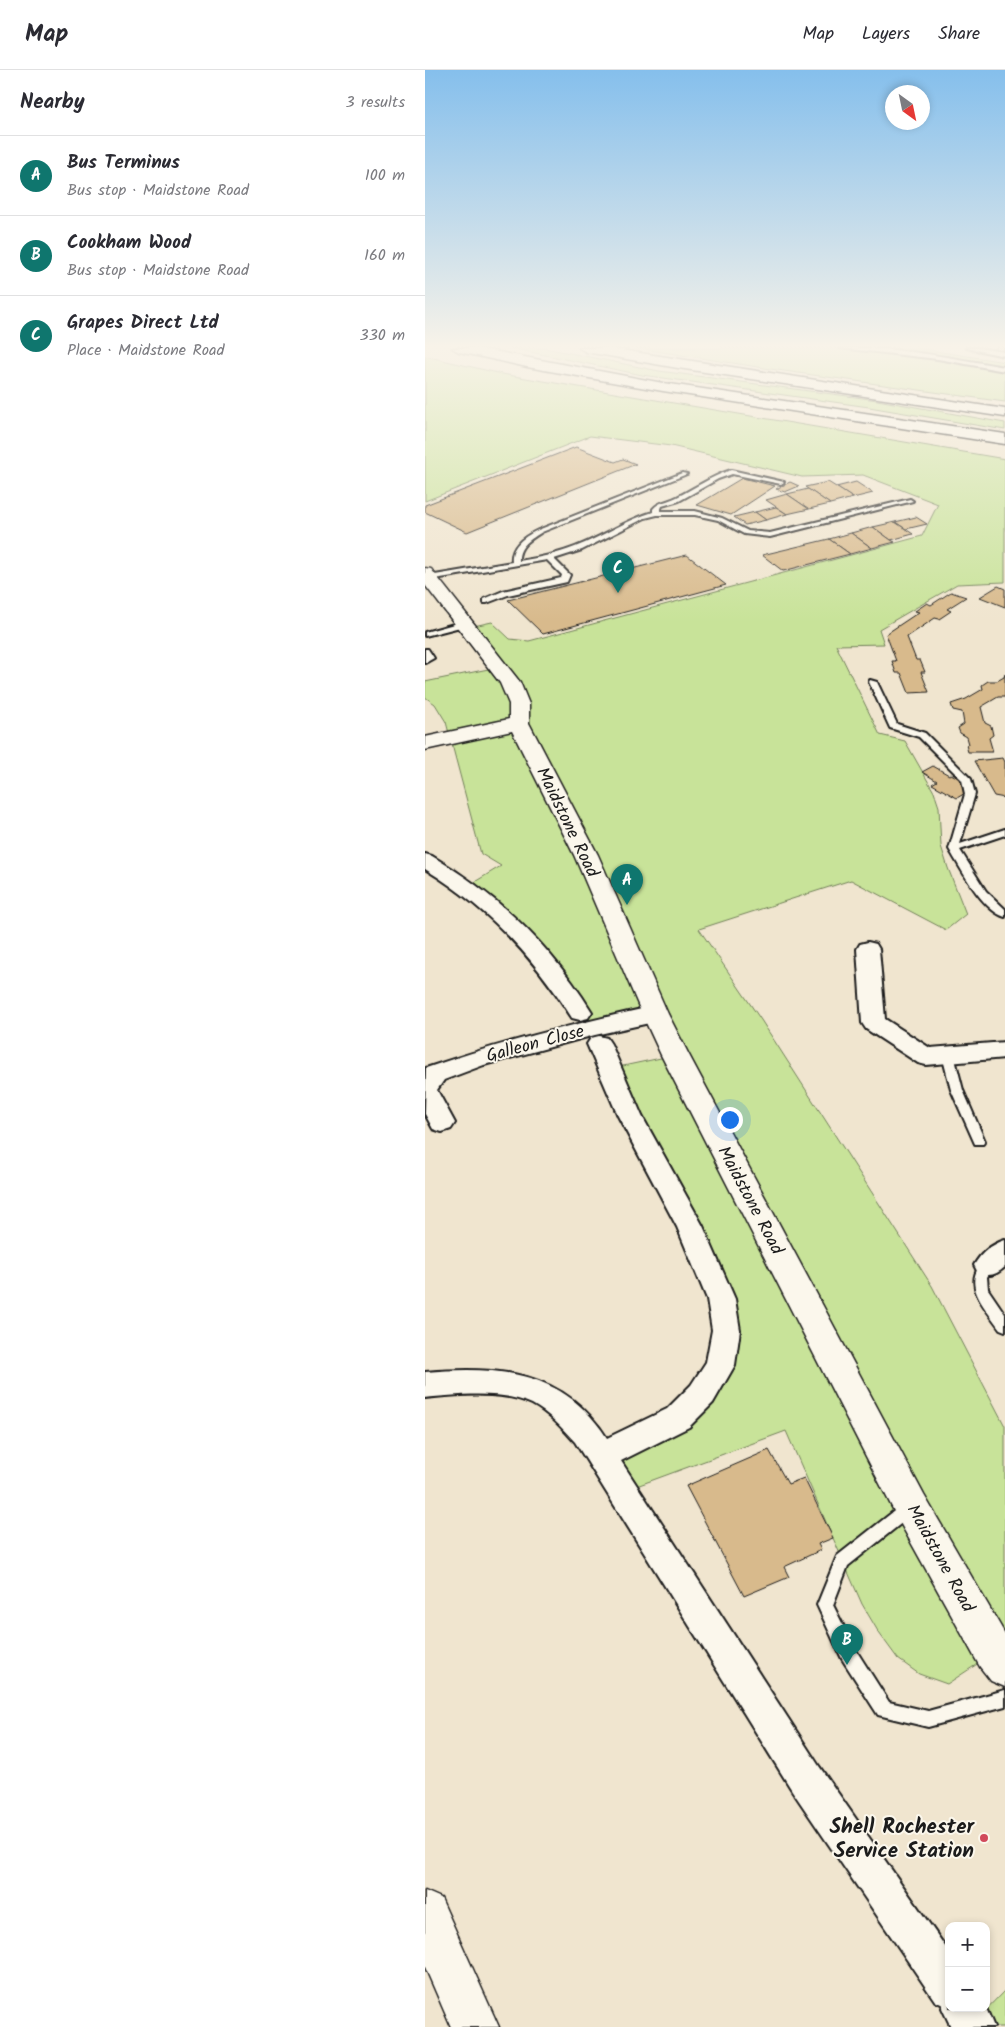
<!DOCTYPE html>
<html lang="en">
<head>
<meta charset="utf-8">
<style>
  :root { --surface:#fff; --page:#f7f7f7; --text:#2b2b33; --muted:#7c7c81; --line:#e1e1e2; --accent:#0f766e }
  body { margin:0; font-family:Kalam,sans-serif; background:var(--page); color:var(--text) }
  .controls { position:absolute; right:15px; bottom:15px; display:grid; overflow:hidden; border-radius:10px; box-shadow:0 2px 8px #0003 }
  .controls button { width:45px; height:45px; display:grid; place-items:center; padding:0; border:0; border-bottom:1px solid var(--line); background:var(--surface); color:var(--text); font:25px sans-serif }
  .compass { position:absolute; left:460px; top:15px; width:45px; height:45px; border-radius:50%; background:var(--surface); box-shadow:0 2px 8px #0003; rotate:147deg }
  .you { position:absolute; left:304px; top:1049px; width:18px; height:18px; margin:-12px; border:4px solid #fff; border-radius:50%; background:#1a73e8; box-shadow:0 0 0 8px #1a73e833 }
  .badge { display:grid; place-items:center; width:32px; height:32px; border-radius:50%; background:var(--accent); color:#fff; font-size:16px; font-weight:700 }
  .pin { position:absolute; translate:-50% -41px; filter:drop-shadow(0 1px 2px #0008) }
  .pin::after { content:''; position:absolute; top:26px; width:18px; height:15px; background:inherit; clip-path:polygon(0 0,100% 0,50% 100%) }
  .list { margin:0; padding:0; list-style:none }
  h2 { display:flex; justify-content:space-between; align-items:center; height:65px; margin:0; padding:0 20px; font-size:21px }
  h2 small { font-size:16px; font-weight:400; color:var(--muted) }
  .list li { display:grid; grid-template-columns:32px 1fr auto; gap:15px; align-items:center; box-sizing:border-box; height:80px; padding:0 20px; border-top:1px solid var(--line) }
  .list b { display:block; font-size:19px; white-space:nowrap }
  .list p { margin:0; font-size:16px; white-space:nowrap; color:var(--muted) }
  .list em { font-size:16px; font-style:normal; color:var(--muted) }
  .map { position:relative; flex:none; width:580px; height:1957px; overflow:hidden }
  header { display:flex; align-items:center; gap:30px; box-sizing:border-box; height:70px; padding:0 25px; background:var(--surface); border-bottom:1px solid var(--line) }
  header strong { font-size:24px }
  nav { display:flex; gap:28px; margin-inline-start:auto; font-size:18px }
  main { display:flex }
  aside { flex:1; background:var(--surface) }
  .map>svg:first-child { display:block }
  .green { fill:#c8e399; stroke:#72805a }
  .building { fill:#d8ba8c; stroke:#1c1c1c }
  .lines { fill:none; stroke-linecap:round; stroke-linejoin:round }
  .lane-casing { stroke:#1c1c1c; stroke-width:4 }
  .street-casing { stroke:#1c1c1c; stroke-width:4 }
  .secondary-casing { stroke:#1c1c1c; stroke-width:3 }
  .highway-casing { stroke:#1c1c1c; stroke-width:3 }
  .lane { fill:#fbf7ec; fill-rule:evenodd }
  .street { fill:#fbf7ec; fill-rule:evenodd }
  .secondary { fill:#fbf7ec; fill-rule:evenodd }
  .highway { fill:#fbf7ec; fill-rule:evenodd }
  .rail-casing { stroke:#1c1c1c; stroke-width:3 }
  .rail { stroke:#fbf7ec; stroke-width:2; stroke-dasharray:6; stroke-linecap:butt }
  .poi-dot { fill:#d1495b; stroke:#fbf7ec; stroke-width:2 }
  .labels { text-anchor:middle; stroke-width:4; stroke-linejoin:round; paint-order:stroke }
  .street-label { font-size:18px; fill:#1c1c1c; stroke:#fbf7ec }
  .near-poi-label { font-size:21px; font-weight:bold; fill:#1c1c1c; stroke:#fbf7ec; text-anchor:end }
</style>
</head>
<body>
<header>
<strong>Map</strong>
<nav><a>Map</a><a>Layers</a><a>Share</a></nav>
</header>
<main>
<aside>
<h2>Nearby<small>3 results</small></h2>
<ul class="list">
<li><span class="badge">A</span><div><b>Bus Terminus</b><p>Bus stop · Maidstone Road</p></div><em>100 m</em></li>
<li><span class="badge">B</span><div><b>Cookham Wood</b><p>Bus stop · Maidstone Road</p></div><em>160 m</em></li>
<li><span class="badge">C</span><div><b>Grapes Direct Ltd</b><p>Place · Maidstone Road</p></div><em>330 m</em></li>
</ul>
</aside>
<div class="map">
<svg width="580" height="1957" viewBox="0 0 580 1957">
  <rect width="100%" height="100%" fill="#f0e5cf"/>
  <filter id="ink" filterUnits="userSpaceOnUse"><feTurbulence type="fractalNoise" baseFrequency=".02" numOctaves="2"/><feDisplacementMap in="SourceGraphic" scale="10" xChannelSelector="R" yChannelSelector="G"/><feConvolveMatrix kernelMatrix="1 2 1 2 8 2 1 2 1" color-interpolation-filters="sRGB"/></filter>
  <g filter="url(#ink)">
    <g class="green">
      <path d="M 86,278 L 120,278 L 234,301 L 452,330 L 580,353 L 580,360 L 444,337 L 217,305 Z"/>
      <path d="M 212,278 L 491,278 L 580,292 L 580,332 L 352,300 Z"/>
      <path d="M 0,286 L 77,304 L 580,389 L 580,512 L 532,514 L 454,559 L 459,574 L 411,575 L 455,665 L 480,671 L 509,722 L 514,737 L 516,776 L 523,798 L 541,844 L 521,860 L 426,810 L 274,859 L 336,950 L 507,1216 L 580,1356 L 580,1589 L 569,1583 L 522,1614 L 494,1604 L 473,1589 L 454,1563 L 437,1534 L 361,1361 L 198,1421 L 177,1385 L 253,1348 L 301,1260 L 184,999 L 250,985 L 230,944 L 170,957 L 43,816 L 76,796 L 56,784 L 21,652 L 10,634 L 0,627 L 0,612 L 73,597 L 44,557 L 67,552 L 85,569 L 104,571 L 497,466 L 513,434 L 438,405 L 377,407 L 246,376 L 165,366 L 0,431 Z"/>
      <path d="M 580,1920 L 580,1957 L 549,1957 L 547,1954 Z"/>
    </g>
    <g class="building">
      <path d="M 151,377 L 190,392 L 198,389 L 211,394 L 42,462 L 0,442 L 0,435 Z"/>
      <path d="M 317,408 L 350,416 L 306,445 L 272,435 Z"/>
      <path d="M 365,412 L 374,416 L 360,422 L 351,419 Z"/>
      <path d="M 403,412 L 411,417 L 428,428 L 405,434 L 380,417 Z"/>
      <path d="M 431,412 L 448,423 L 428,428 L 411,417 Z"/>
      <path d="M 383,419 L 405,434 L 384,439 L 362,424 Z"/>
      <path d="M 362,424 L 384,439 L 362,444 L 341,430 Z"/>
      <path d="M 351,437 L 362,444 L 341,450 L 330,442 Z"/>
      <path d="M 330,442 L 341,450 L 320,455 L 309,447 Z"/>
      <path d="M 491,447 L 502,454 L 481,459 L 470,452 Z"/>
      <path d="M 470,452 L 488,464 L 466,470 L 448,457 Z"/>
      <path d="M 448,457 L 466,470 L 470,472 L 447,478 L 426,463 Z"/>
      <path d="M 426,463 L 447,478 L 425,484 L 404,469 Z"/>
      <path d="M 404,469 L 425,484 L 358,501 L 337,485 Z"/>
      <path d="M 262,485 L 301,515 L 118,564 L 83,530 Z"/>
      <path d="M 573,516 L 580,519 L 580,537 L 555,527 Z"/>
      <path d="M 526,522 L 541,527 L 522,539 L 526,541 L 514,549 L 510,548 L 482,567 L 491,590 L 495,590 L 500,602 L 496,602 L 504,622 L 484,623 L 476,603 L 471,603 L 467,591 L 471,591 L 461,564 L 494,542 L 490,541 L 502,533 L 506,535 Z"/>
      <path d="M 580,604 L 580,627 L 573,627 L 556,637 L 560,653 L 566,656 L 568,665 L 564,668 L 568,682 L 543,682 L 541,675 L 544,674 L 542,667 L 535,663 L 533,658 L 539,654 L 537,642 L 528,640 L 526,634 L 541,629 L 558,619 L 557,615 L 563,611 L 572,611 L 579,607 Z"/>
      <path d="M 578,688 L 580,692 L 580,728 L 569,726 L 549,691 Z"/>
      <path d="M 508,696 L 524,705 L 526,704 L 550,717 L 532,728 L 507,714 L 512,711 L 497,702 Z"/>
      <path d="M 344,1380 L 363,1414 L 379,1408 L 408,1468 L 393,1474 L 396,1480 L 359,1497 L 364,1507 L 319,1526 L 261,1416 Z"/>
    </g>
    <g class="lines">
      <g class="lane-casing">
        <g id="lane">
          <path d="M 415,278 C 470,276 526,288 580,297 L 580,301 L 513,289 Z"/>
          <path d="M 541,278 L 553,278 L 580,282 L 580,286 Z"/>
          <path d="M 306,400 L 359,412 L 356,414 L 307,404 L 293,409 L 254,431 L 237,436 L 235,441 L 270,441 L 297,448 L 323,461 L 345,463 L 485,429 L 488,431 L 345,467 L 319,464 L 293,450 L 270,445 L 232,445 L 220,448 L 157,480 L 129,489 L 145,505 L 142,512 L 83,525 L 62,533 L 59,533 L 59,529 L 78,521 L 136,508 L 137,505 L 122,490 L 4,510 L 0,508 L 4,506 L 87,492 C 85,476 100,466 113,460 L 257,403 L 262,404 L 117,462 C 106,469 93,476 94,491 C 113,488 132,484 150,477 C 177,467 201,450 228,442 L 228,439 C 234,431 243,432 252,427 C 270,418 287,406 306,400 Z"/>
          <path d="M 40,551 L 43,551 L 43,555 L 0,566 L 0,562 Z"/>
          <path d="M 0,579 L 3,579 L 9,588 L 0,593 Z"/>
          <path d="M 445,610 L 452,612 L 472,654 L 500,663 L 546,709 L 550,724 L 535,774 L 580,759 L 580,765 L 535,780 L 561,821 L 580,839 L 580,847 C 557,840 536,799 524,779 L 540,724 L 537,710 L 494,667 L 465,658 L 444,612 Z"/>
          <path d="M 523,981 L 529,985 L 538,1020 L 560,1071 L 558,1074 L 550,1074 L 526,1020 L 517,985 Z"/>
          <path d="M 563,1190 L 568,1191 L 570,1195 L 562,1207 L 563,1219 L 580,1244 L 580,1261 L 575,1259 C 563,1241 539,1218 554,1197 C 557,1193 558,1191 563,1190 Z"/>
          <path d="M 483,1432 L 488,1434 L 491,1439 L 488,1444 L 423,1496 L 408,1535 L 429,1577 L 464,1632 L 503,1641 L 580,1620 L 580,1636 L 503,1657 L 453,1645 L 417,1589 L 392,1535 L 412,1486 L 478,1434 Z"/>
        </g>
      </g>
      <g class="street-casing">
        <g id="street">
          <path d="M 0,784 L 7,786 C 73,825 126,876 167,942 L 163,948 L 155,950 L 147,948 C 109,887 61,836 0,799 Z"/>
          <path d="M 443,872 L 451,874 L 454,879 L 460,949 L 505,978 L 580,972 L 580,988 L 501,995 L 493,993 L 441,959 L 437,953 L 432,879 L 435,874 Z"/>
          <path d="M 230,936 L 238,938 L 242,944 L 238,950 L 170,965 L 59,995 L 19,1010 L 12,1020 L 30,1053 L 26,1059 L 17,1062 L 8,1059 L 0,1044 L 1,998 C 76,972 153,953 230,936 Z"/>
          <path d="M 174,966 L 182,968 L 186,974 L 217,1046 L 278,1156 L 310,1229 L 315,1260 L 310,1295 L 288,1333 L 264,1357 L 196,1391 L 394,1696 L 524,1882 L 524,1938 L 561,1938 L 569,1957 L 526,1957 L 517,1938 L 518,1935 L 510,1931 L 368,1722 L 150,1372 C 137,1358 124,1343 107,1334 C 78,1320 31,1325 0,1328 L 0,1302 C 74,1296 138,1300 182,1368 L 242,1339 L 266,1315 L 281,1292 L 287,1260 L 282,1229 L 252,1157 L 193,1046 L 162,974 L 166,968 Z"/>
          <path d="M 580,1170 L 580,1197 C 571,1205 565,1207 553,1203 L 549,1195 C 556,1183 567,1174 580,1170 Z"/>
        </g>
      </g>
      <g class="secondary-casing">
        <g id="secondary">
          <path d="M 0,498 L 6,499 L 95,612 L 104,634 L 104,653 L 173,785 L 243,944 L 264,985 L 499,1425 L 580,1564 L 580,1617 L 566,1611 L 555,1597 L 473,1449 L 236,985 L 217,944 L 149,785 L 87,661 L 0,680 L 0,667 L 84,649 L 84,634 L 75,613 L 0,515 Z"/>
          <path d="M 0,1821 L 16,1828 L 74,1957 L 26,1957 L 0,1897 Z"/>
        </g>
      </g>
      <g class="highway-casing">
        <g id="highway">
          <path d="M 27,278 L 52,278 L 238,313 L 580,364 L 580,374 L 238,321 L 102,297 L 34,282 Z"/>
          <path d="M 154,278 L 183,278 L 580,339 L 580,347 L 253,298 L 161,282 Z"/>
        </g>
      </g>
      <use href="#lane" class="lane"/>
      <use href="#street" class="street"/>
      <use href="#secondary" class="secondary"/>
      <use href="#highway" class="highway"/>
      <g class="rail-casing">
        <path id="rail" d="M 572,278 L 580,279"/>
      </g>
      <use href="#rail" class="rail"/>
    </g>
  </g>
  <linearGradient id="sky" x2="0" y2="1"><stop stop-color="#85bfec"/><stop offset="0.5" stop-color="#f8f3e9"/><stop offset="1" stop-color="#f8f3e9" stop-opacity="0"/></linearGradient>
  <rect width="580" height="552" fill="url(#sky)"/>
  <circle class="poi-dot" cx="559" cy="1768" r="5"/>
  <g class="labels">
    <g class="street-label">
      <text transform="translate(143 752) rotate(64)" y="6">Maidstone Road</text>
      <text transform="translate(110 973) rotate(-15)" y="6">Galleon Close</text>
      <text transform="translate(326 1130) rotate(62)" y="6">Maidstone Road</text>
      <text transform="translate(516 1488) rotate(61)" y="6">Maidstone Road</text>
    </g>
    <g class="near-poi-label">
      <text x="549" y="1763">Shell Rochester<tspan x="549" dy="24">Service Station</tspan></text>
    </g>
  </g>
</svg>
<div class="controls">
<button>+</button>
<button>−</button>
</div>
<svg class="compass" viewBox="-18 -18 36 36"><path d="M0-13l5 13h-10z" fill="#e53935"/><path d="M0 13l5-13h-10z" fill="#7c7c81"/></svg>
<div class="you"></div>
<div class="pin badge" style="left:202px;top:835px">A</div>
<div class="pin badge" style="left:422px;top:1595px">B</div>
<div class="pin badge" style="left:193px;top:523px">C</div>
</div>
</main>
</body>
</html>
